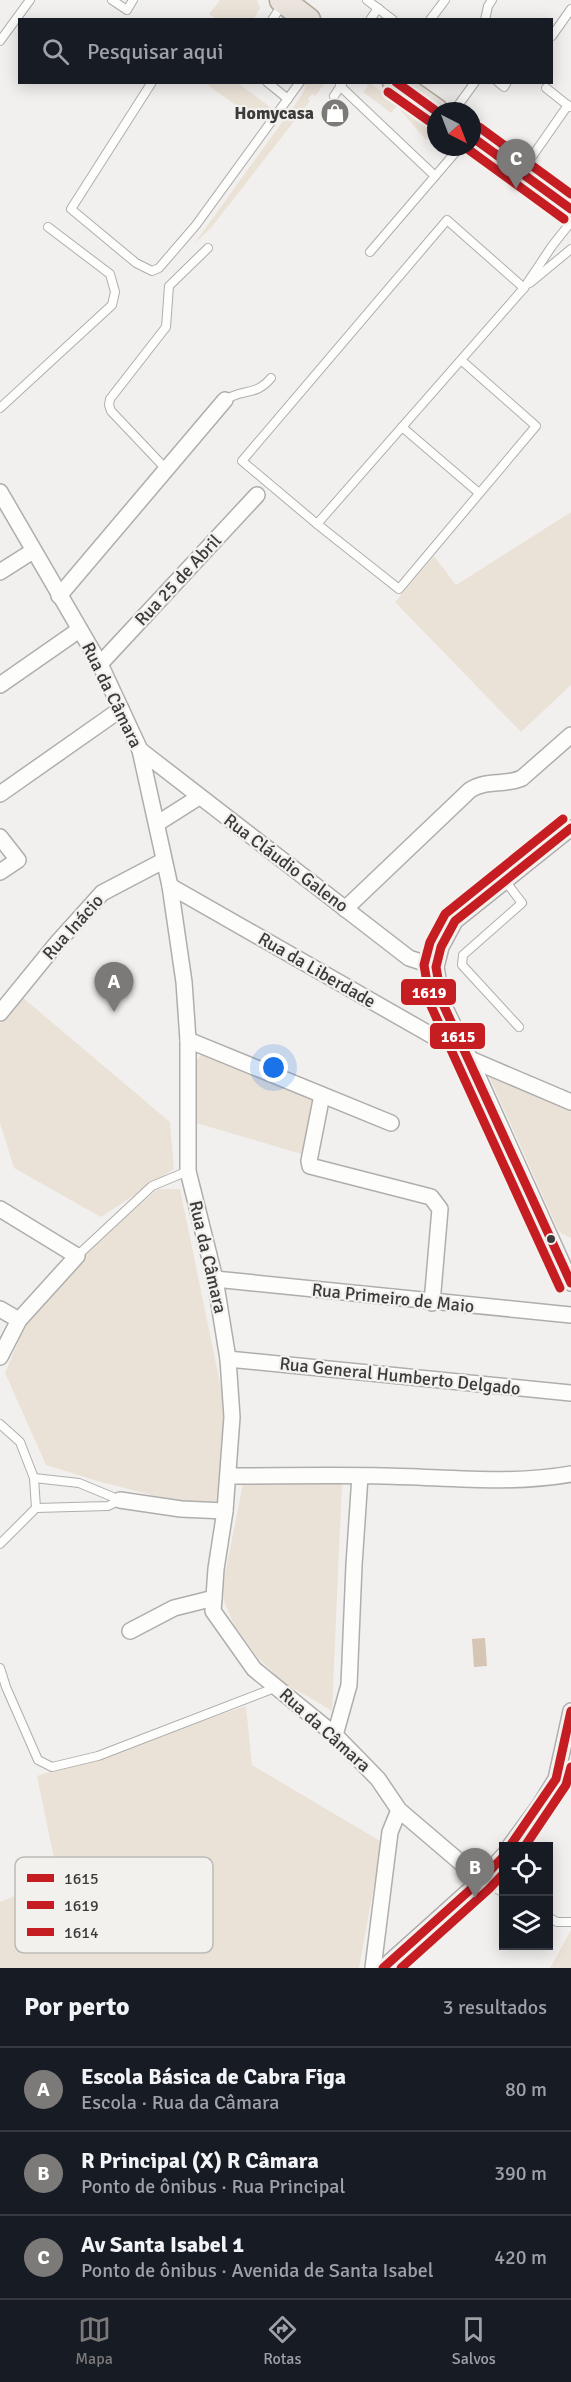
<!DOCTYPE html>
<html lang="pt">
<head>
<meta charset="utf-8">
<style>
  :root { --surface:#171b24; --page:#242831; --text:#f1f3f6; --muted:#9ea1a6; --line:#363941; --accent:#7c7a79 }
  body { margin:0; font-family:Signika,sans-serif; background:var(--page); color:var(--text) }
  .controls { position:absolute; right:18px; bottom:18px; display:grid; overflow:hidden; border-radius:0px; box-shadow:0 3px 15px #0003 }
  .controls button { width:54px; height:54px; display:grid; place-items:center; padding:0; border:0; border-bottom:2px solid var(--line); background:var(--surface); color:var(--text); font:30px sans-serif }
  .compass { position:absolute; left:427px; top:102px; width:54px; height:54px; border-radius:50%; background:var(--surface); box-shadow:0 3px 15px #0003; rotate:138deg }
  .you { position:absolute; left:274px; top:1068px; width:21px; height:21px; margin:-15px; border:4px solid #fff; border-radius:50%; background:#1a73e8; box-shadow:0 0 0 9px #1a73e833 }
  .badge { display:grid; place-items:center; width:39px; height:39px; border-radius:50%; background:var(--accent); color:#fff; font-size:20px; font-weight:700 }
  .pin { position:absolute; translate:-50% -50px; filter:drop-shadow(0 2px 3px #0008) }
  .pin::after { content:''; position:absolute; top:32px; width:21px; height:18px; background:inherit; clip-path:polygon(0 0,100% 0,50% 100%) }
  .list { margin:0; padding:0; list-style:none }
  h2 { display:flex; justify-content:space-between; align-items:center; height:78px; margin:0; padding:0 24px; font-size:26px }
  h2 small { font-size:20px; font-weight:400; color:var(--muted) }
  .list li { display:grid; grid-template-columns:39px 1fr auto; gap:18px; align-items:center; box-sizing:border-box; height:84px; padding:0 24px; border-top:2px solid var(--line) }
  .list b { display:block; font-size:22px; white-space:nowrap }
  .list p { margin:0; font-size:20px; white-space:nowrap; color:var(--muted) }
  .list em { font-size:20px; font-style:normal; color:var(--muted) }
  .icon { flex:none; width:33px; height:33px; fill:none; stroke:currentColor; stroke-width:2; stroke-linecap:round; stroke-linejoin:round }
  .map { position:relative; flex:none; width:571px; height:1968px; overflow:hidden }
  .search { position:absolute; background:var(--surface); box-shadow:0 3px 15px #0003; left:18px; right:18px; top:18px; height:66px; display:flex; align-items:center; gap:15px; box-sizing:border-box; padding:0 21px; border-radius:0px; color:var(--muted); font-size:22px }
  .sheet { height:330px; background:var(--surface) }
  nav { display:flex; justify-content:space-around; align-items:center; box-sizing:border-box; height:84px; border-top:2px solid var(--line); background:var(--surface); font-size:16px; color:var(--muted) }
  nav a { display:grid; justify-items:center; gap:3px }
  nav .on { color:var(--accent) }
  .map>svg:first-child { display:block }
  .green { fill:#ebe2d7 }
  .water { fill:#d5c5b2 }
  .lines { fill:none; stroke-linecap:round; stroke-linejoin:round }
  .service-casing { stroke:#afaead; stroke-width:10 }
  .minor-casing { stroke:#afaead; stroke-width:18 }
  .primary-casing { stroke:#b2a89b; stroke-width:27 }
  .service { stroke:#fdfdfc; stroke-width:8 }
  .minor { stroke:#fdfdfc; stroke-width:15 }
  .primary { stroke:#eae4dd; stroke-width:24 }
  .bus-1-casing { stroke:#f3f1ed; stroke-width:14 }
  .bus-2-casing { stroke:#f3f1ed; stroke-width:14 }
  .bus-3-casing { stroke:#f3f1ed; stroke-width:14 }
  .bus-1 { stroke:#c61d23; stroke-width:9 }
  .bus-2 { stroke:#c61d23; stroke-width:9 }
  .bus-3 { stroke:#c61d23; stroke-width:9 }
  .bus-dot { fill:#3c3b3a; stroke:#f3f1ed; stroke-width:2 }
  .labels { text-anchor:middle; stroke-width:4.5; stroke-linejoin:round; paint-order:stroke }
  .poi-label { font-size:18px; font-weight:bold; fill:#3c3b3a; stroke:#f3f1ed; text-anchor:end }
  .street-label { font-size:18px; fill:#3c3b3a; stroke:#f3f1ed }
  .key { fill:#f3f1ed; stroke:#bcbab7; stroke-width:1.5 }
  .key-label { font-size:16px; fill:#3c3b3a }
  .line-badge { stroke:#f3f1ed; stroke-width:2 }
  .badge-label { font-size:16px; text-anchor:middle; font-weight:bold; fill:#fff }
</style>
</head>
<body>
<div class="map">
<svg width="571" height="1968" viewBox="0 0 571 1968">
  <rect width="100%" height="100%" fill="#f2f0ee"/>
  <g class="green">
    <path d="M 220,0 L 257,0 L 260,8 L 254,19 L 216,19 L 209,14 Z"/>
    <path d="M 205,83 L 238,83 L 270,107 L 259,122 Z"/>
    <path d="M 301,83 L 325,83 L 315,96 L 312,94 L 308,99 L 310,101 L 211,228 L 194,244 L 301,96 L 306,86 Z"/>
    <path d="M 365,83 L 370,83 L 435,129 L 426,140 L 397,106 L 391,113 L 363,92 L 368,86 Z"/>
    <path d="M 571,512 L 571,685 L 521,732 L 395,602 L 434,556 L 456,585 Z"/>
    <path d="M 22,997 L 170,1122 L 174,1169 L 101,1217 L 14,1168 L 0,1123 L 0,1024 Z"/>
    <path d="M 204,1051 L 308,1095 L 315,1103 L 305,1155 L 196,1123 L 196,1061 Z"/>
    <path d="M 488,1074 L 571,1110 L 571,1238 L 559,1232 Z"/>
    <path d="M 158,1189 L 180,1189 L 226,1412 L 220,1502 L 175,1501 L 101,1482 L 46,1465 L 5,1373 L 28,1318 L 86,1251 Z"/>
    <path d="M 342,1483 L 332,1711 L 283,1682 L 258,1658 L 234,1625 L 221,1594 L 243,1484 Z"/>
    <path d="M 246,1706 L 252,1765 L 382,1842 L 359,1968 L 0,1968 L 0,1902 L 58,1878 L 37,1776 Z"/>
    <path d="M 571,1930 L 571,1968 L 550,1968 Z"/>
  </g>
  <path class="water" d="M 485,1638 L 487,1666 L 474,1667 L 472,1639 Z"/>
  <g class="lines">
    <g class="service-casing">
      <g id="service">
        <path d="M 112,0 L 127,10 L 133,0"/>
        <path d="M 367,0 L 393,20"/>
        <path d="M 272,20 L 282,5"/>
        <path d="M 370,20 L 378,8"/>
        <path d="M 430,20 L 445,0"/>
        <path d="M 485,20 L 488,6 L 492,0"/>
        <path d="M 552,36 L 571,9"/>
        <path d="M 0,41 L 30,0"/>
        <path d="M 152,82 L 71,209 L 136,263 L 152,271 L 159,268 L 196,225 L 300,82"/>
        <path d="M 267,82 L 288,99"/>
        <path d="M 498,82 L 504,87 L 507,82"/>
        <path d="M 340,86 L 435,176"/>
        <path d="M 546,88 L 570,107"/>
        <path d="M 334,96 L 342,84"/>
        <path d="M 454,111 L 475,82"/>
        <path d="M 522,171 L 568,105"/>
        <path d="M 370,252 L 460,147"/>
        <path d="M 530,283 L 571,249"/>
        <path d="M 461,360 L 536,426 L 399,589 L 317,524 L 524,288 L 552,246 L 571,222"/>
        <path d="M 225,400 C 243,388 255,397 271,378"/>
        <path d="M 0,408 L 112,305 L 115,292 L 110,274 L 48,227"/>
        <path d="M 402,427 L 479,493"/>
        <path d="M 166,469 L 111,411 L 109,405 L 110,399 L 166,327 L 169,286 L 208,248"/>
        <path d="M 317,524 L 242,461 L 447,220 L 524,288"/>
        <path d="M 506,882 L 522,903 L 463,955 L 462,965 L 519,1027"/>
        <path d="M 77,1256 L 152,1186 L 188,1171"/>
        <path d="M 0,1424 L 20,1442 L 34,1478 L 36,1508 L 0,1544"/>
        <path d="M 34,1478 L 79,1483 L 120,1500"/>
        <path d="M 36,1508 L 108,1506 L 120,1500"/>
        <path d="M 0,1668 L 6,1687 L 38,1760 L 52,1767 L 98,1756 L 277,1687"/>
        <path d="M 481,1880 L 504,1893"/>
        <path d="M 548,1917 L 557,1922 L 571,1922"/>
      </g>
    </g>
    <g class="minor-casing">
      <g id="minor">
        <path d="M 0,492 L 100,664 L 140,750 L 170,886 L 184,982 L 188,1040 L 188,1171 L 215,1279 L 228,1359 L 232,1417 L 225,1511 L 216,1569 L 213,1611 L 254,1669 L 335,1735 L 378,1779 L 399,1810 L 481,1880"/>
        <path d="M 0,572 L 33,551"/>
        <path d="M 59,596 L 225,400"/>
        <path d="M 100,664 L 257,495"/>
        <path d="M 0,685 L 79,630"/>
        <path d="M 140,750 L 409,958 L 436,967"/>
        <path d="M 0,794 L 121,709"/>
        <path d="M 158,823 L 199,797"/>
        <path d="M 571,828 L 455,921 L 441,947 L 436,967 L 442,1002 L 470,1059 L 571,1283"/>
        <path d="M 0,837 L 18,860 L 0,872"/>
        <path d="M 170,886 L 431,1035 L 465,1050"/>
        <path d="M 345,909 L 470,790 C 487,779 505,786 522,778 L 571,735"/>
        <path d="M 0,1013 L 57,943 L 102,893 L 163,861"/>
        <path d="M 188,1040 L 391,1123"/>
        <path d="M 470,1059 L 571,1102"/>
        <path d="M 322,1095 L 309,1161 L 310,1166 L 431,1197 L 440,1209 L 432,1303"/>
        <path d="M 0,1209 L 77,1256 L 19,1320 L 0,1357"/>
        <path d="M 215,1279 L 571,1315"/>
        <path d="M 0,1309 L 19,1320"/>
        <path d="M 228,1359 L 571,1393"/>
        <path d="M 228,1476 C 280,1476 332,1475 384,1476 C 445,1477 510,1485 571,1474"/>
        <path d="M 120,1500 L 181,1509 L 225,1511"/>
        <path d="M 130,1631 L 174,1608 L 214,1598"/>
        <path d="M 335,1735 L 349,1685 L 354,1565 L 360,1476"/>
        <path d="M 510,1846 L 540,1805 L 556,1779 L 571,1711"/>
        <path d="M 373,1968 L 390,1832 L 399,1810"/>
        <path d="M 383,1968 L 481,1880 L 504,1855"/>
      </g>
    </g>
    <g class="primary-casing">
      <g id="primary">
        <path d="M 282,0 L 308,20"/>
        <path d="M 395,82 L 436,111"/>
        <path d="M 472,137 L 571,209"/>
      </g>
    </g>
    <use href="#service" class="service"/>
    <use href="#minor" class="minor"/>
    <use href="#primary" class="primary"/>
    <g class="bus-1-casing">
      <g id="bus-1">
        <path d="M 396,82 L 436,111"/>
        <path d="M 472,137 L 571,209"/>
        <path d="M 571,828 L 455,921 L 441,947 L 436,967 L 442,1002 L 571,1283"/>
        <path d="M 510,1846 L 556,1779 L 571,1711"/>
        <path d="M 383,1968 L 481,1880 L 504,1856"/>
      </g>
    </g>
    <g class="bus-2-casing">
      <g id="bus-2">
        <path d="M 388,92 L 429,121"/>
        <path d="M 465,147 L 564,219"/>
        <path d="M 560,1288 L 431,1006 L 424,965 L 430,942 L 445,914 L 563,819"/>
        <path d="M 525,1846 L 566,1785 L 571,1767"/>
        <path d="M 401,1968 L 489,1889 L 504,1873"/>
      </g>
    </g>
    <g class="bus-3-casing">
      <path id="bus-3" d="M 479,127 L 571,194"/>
    </g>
    <use href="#bus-1" class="bus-1"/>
    <use href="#bus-2" class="bus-2"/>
    <use href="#bus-3" class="bus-3"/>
  </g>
  <defs>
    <g id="shop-disc" transform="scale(1.5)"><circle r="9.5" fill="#7c7a79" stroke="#f3f1ed"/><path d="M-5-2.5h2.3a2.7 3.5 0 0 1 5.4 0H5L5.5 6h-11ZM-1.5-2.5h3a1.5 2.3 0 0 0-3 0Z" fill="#fff"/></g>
  </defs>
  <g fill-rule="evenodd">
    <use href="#shop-disc" x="335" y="113"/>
  </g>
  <circle class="bus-dot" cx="551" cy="1239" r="5"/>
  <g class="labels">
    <g class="poi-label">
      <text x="314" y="119">Homycasa</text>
    </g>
    <g class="street-label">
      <text transform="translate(178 580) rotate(-47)" y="6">Rua 25 de Abril</text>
      <text transform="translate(112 695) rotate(64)" y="6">Rua da Câmara</text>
      <text transform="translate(286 863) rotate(37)" y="6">Rua Cláudio Galeno</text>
      <text transform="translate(73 927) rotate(-48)" y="6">Rua Inácio</text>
      <text transform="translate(317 970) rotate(30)" y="6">Rua da Liberdade</text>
      <text transform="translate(208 1257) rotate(77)" y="6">Rua da Câmara</text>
      <text transform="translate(393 1298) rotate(6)" y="6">Rua Primeiro de Maio</text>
      <text transform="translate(400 1376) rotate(6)" y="6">Rua General Humberto Delgado</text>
      <text transform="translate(325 1730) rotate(42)" y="6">Rua da Câmara</text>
    </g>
  </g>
  <rect x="15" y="1857" width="198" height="96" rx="9" class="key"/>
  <rect x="27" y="1874" width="27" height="8" fill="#c61d23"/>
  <rect x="27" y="1901" width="27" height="8" fill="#c61d23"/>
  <rect x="27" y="1928" width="27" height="8" fill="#c61d23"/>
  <g class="key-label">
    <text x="64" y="1884">1615</text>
    <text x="64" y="1911">1619</text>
    <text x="64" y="1938">1614</text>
  </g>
  <g class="line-badge">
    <rect x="400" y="978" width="57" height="28" rx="6" fill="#c61d23"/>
    <rect x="429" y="1022" width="57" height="28" rx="6" fill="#c61d23"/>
  </g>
  <g class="badge-label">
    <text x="429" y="998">1619</text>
    <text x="458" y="1042">1615</text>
  </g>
</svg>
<div class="controls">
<button><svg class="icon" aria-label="locate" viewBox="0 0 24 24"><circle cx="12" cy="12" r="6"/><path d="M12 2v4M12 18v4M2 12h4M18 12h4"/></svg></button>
<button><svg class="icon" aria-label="layers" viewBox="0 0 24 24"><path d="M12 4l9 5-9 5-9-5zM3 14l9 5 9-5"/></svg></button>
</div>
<svg class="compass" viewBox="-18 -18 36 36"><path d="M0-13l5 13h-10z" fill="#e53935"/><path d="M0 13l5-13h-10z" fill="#9ea1a6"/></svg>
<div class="you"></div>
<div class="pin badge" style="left:114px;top:1012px">A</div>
<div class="pin badge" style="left:475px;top:1898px">B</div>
<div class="pin badge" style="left:516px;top:189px">C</div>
<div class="search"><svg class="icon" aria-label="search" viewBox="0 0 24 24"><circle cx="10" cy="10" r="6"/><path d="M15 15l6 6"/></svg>Pesquisar aqui</div>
</div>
<section class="sheet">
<h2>Por perto<small>3 resultados</small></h2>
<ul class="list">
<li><span class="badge">A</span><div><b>Escola Básica de Cabra Figa</b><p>Escola · Rua da Câmara</p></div><em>80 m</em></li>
<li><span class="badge">B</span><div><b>R Principal (X) R Câmara</b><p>Ponto de ônibus · Rua Principal</p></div><em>390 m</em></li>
<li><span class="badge">C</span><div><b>Av Santa Isabel 1</b><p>Ponto de ônibus · Avenida de Santa Isabel</p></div><em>420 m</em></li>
</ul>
</section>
<nav>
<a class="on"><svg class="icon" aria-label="map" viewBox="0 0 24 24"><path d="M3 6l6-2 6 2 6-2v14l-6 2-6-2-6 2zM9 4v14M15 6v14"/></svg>Mapa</a>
<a><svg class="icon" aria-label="directions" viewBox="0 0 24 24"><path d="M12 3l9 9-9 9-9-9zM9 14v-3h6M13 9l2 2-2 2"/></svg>Rotas</a>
<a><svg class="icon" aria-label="saved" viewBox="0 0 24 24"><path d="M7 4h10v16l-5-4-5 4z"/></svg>Salvos</a>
</nav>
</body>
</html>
